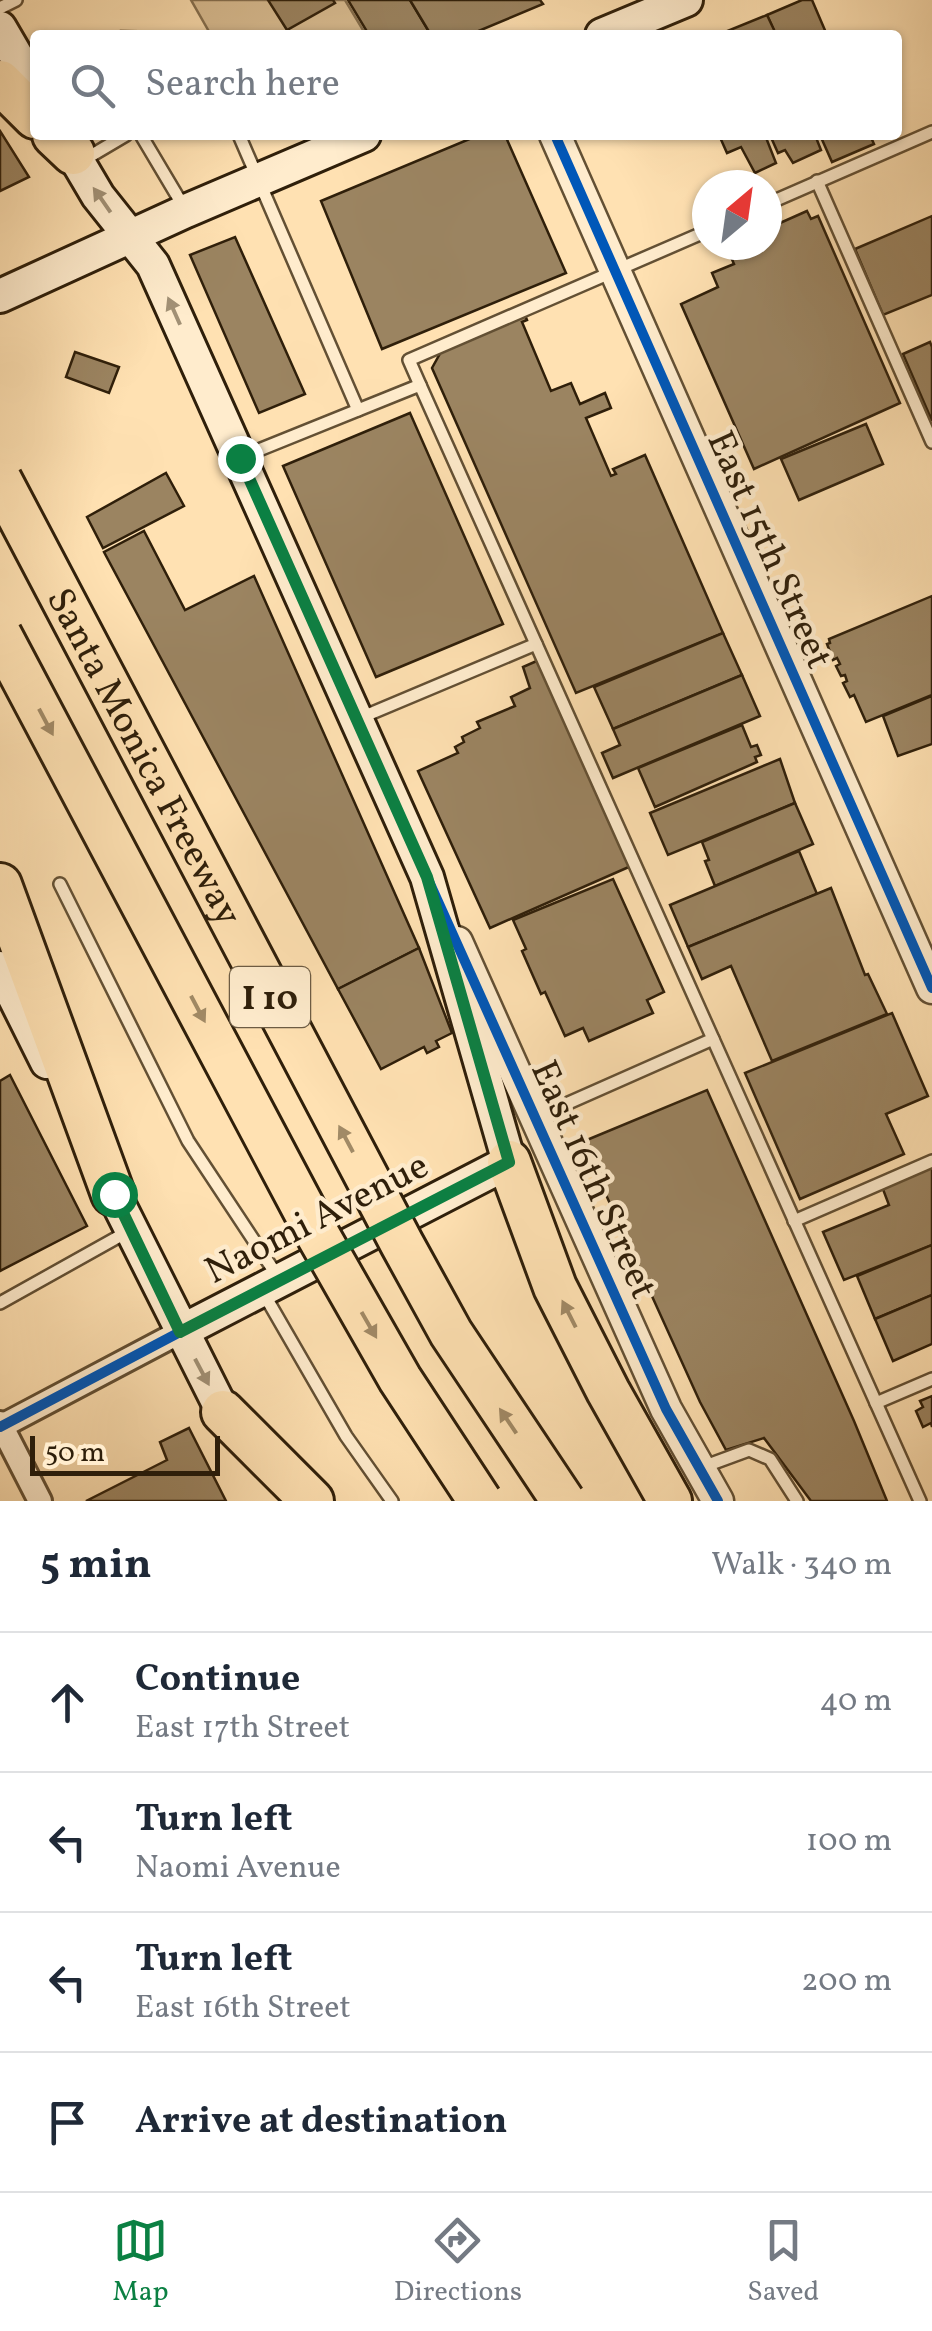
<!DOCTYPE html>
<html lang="en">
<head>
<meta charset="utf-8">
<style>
  :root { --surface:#fff; --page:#f6f6f7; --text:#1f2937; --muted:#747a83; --line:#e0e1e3; --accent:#0b8043 }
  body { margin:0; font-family:Vollkorn,serif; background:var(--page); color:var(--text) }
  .compass { position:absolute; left:692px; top:170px; width:90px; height:90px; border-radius:50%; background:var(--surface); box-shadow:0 2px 8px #0004; rotate:29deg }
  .scale { position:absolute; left:30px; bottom:25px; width:190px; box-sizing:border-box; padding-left:10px; border:5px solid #2f1f0a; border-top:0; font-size:28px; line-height:35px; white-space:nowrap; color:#2f1f0a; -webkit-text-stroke:8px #ffeccd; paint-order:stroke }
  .stop { position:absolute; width:30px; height:30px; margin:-22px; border:8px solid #0b8043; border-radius:50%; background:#fff }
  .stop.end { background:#0b8043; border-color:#fff; box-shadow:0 2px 10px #0008 }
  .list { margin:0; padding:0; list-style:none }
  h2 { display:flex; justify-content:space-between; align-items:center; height:130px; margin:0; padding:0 40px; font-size:42px }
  h2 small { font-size:32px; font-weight:400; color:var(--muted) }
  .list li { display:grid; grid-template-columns:65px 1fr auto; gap:30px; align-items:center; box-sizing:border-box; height:140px; padding:0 40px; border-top:2px solid var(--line) }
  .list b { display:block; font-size:38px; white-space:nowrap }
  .list p { margin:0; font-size:32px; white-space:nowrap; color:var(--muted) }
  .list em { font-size:32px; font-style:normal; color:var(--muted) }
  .icon { flex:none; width:55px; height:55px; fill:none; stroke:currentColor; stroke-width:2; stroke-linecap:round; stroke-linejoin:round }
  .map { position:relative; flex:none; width:932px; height:1501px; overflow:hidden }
  .search { position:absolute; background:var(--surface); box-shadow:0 2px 8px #0004; left:30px; right:30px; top:30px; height:110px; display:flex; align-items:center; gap:25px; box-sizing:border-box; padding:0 35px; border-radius:10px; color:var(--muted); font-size:38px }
  .sheet { height:690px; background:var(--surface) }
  nav { display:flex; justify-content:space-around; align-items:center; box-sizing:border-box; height:140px; border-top:2px solid var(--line); background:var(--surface); font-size:28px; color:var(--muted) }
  nav a { display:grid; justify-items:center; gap:5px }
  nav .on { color:var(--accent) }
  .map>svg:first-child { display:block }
  .green { fill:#dcc095; stroke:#867050; stroke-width:2.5 }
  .building { fill:#9b8461; stroke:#2f1f0a; stroke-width:2.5 }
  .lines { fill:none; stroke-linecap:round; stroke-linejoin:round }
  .service-casing { stroke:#635034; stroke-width:16 }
  .minor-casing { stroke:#635034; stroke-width:28 }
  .tertiary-casing { stroke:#635034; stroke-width:35 }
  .secondary-casing { stroke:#2f1f0a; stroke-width:38 }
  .motorway-casing { stroke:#2f1f0a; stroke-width:48 }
  .service { stroke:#ffeccd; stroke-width:11 }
  .minor { stroke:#ffeccd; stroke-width:22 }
  .tertiary { stroke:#ffeccd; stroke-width:30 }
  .secondary { stroke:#ffeccd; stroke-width:32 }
  .motorway { stroke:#ffe1b2; stroke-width:42 }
  .motorway-bridge-casing { stroke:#2f1f0a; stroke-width:48; stroke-linecap:butt }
  .motorway-bridge { stroke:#ffe1b2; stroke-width:42 }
  .cycleway-casing { stroke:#ffeccd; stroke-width:16 }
  .cycleway { stroke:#0057b8; stroke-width:10 }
  .oneway { fill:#a19075 }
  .oneway2 { fill:#a18a66 }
  .route { stroke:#0b8043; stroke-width:12 }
  .labels { text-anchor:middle; stroke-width:9; stroke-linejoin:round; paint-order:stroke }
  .shield { fill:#ffeccd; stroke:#6d5c44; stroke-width:2.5 }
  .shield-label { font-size:35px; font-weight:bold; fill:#2f1f0a }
  .street-label { font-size:38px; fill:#2f1f0a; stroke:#ffeccd }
</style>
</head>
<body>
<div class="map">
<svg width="932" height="1501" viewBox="0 0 932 1501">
  <rect width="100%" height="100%" fill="#ffe1b2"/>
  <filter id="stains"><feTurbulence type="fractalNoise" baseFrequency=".002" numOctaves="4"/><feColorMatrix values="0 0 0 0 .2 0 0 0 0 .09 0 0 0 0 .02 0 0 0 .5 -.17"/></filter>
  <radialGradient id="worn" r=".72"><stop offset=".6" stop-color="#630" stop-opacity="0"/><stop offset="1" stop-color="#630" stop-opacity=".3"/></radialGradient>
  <path class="green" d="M 191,0 L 345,0 L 366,35 L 211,35 Z"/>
  <g class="building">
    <path d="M 268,0 L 333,0 L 335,3 L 287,30 Z"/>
    <path d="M 348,0 L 410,0 L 431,35 L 369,35 Z"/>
    <path d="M 410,0 L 540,0 L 543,4 L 469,35 L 431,35 Z"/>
    <path d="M 802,0 L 812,0 L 827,35 L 776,35 L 767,15 Z"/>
    <path d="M 767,15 L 776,34 L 726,35 L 725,32 Z"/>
    <path d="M 121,31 L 192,32 L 192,35 L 121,35 Z"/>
    <path d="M 0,131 L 29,177 L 0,191 Z"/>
    <path d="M 479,135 L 505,135 L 566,273 L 382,349 L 321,201 Z"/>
    <path d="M 719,135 L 765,135 L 776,163 L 755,173 L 741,147 L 727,153 Z"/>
    <path d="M 770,135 L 815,135 L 821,150 L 793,163 L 785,150 L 778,153 Z"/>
    <path d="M 820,135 L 870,135 L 874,144 L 832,162 Z"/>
    <path d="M 807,211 L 811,219 L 818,216 L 900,403 L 754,469 L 681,304 L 718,287 L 712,273 L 734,264 L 726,245 L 767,245 L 767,219 L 771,227 Z"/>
    <path d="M 932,216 L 932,295 L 883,315 L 855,249 Z"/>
    <path d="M 235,237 L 305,394 L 259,413 L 190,255 Z"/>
    <path d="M 525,315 L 527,320 L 522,322 L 551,391 L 571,383 L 580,404 L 605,393 L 611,408 L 586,418 L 611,476 L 616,474 L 613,469 L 645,455 L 723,633 L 576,693 L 432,368 L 442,350 Z"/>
    <path d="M 930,342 L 932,347 L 932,421 L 903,354 Z"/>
    <path d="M 75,352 L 119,367 L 109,393 L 66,377 Z"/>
    <path d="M 410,413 L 503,624 L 376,677 L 283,466 Z"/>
    <path d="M 866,424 L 883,464 L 799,500 L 781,459 Z"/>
    <path d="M 166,473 L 184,506 L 103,548 L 87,517 Z"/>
    <path d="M 144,531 L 185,610 L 254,576 L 419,948 L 338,989 L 104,552 Z"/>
    <path d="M 932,596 L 932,695 L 866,722 L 854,695 L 850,697 L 843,683 L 847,681 L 845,675 L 841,676 L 836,666 L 840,664 L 837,658 L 833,660 L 827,644 L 830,643 L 829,639 Z"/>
    <path d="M 723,633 L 742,675 L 613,729 L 594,687 Z"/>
    <path d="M 539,660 L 631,866 L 490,928 L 418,771 L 458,753 L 455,747 L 464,742 L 462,737 L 480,728 L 477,722 L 515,706 L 511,697 L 530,688 L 523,667 Z"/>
    <path d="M 742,675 L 760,716 L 613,778 L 602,753 L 620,745 L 613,729 Z"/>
    <path d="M 932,696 L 932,744 L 898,756 L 883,716 Z"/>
    <path d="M 742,725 L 751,747 L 757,745 L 761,755 L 755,757 L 757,762 L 655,807 L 638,768 Z"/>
    <path d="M 780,759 L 795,803 L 668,855 L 650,813 Z"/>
    <path d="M 795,803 L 813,844 L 715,886 L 705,861 L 709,860 L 702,842 Z"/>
    <path d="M 799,851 L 817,894 L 688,947 L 670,905 Z"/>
    <path d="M 613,879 L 664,992 L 647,1000 L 653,1013 L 589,1041 L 583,1028 L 565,1036 L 545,992 L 541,994 L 522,951 L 526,949 L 513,920 Z"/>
    <path d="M 831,888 L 865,975 L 868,974 L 887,1014 L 772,1061 L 731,966 L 702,979 L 688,947 Z"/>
    <path d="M 419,948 L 452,1033 L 436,1041 L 439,1047 L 427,1053 L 424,1047 L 381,1069 L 338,989 Z"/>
    <path d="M 892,1013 L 928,1096 L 886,1114 L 904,1154 L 800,1199 L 745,1073 Z"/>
    <path d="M 10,1075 L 87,1226 L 0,1271 L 0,1081 Z"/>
    <path d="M 707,1090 L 854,1421 L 887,1501 L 811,1501 L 764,1438 L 726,1450 L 700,1402 L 582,1142 Z"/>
    <path d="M 932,1163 L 932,1245 L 844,1280 L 823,1232 L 889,1205 L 881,1184 Z"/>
    <path d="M 932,1245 L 932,1295 L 875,1319 L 857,1276 Z"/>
    <path d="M 932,1295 L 932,1344 L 893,1361 L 875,1319 Z"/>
    <path d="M 932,1396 L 932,1427 L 931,1423 L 923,1427 L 916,1411 L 923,1407 L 920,1401 Z"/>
    <path d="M 189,1428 L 226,1501 L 86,1501 L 167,1460 L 160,1442 Z"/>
  </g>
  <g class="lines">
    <g class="service-casing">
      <g id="service">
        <path d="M 0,8 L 16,0"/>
        <path d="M 141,135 L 185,209"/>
        <path d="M 239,135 L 358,410"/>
        <path d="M 82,161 L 126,135"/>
        <path d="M 817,181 L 932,442"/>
        <path d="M 767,204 L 932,132"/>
        <path d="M 420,385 L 409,360 L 707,231"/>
        <path d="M 244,456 L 420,385 L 920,1501"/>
        <path d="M 360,718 L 536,644"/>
        <path d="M 60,884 L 188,1141 L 278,1277"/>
        <path d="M 539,1116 L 713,1039"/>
        <path d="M 794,1221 L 932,1161"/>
        <path d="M 264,1294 L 346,1436 L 392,1501"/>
        <path d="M 0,1303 L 127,1232"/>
        <path d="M 876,1403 L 932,1379"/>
        <path d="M 700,1468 L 749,1450 L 770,1459 L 797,1501"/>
      </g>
    </g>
    <g class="minor-casing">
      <g id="minor">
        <path d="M 0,1423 L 40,1501"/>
        <path d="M 0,1427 L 180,1332"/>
      </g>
    </g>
    <g class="tertiary-casing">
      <g id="tertiary">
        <path d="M 555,135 L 932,988"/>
        <path d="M 457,942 L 666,1409 L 718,1501"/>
      </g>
    </g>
    <g class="secondary-casing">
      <g id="secondary">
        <path d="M 0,28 L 35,88"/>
        <path d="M 602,35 L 686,0"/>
        <path d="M 62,135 L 98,196 L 153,265 L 427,877 L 509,1162 L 180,1332"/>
        <path d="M 0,296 L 186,211 L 364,135"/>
        <path d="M 0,968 L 47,1062"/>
        <path d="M 103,1173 L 223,1412"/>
      </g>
    </g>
    <g class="motorway-casing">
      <g id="motorway">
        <path d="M 0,82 L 35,117"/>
        <path d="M 54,135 L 73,153"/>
        <path d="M 0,885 L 113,1194"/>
        <path d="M 509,1162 L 555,1287 L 608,1391 L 670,1501"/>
        <path d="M 223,1412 L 312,1501"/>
      </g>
    </g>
    <use href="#service" class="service"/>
    <use href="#minor" class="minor"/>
    <use href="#tertiary" class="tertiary"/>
    <use href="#secondary" class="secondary"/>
    <use href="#motorway" class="motorway"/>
    <g class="motorway-bridge-casing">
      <g id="motorway-bridge">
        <path id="s1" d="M 0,480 L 402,1244 L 451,1333 L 563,1501"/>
        <path d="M 0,635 L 315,1230 L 400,1379 L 480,1501"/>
      </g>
    </g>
    <use href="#motorway-bridge" class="motorway-bridge"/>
    <g class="cycleway-casing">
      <g id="cycleway">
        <path d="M 555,135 L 932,988"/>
        <path d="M 427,877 L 666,1409 L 718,1501"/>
        <path d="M 0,1427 L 180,1332"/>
      </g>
    </g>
    <use href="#cycleway" class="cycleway"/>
  </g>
  <defs><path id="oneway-solid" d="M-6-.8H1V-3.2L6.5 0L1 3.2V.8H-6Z" transform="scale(2.5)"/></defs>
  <g class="oneway">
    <use href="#oneway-solid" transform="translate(102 200) rotate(-125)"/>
    <use href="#oneway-solid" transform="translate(174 311) rotate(-114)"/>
    <use href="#oneway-solid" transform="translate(202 1372) rotate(62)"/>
  </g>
  <g class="oneway2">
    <use href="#oneway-solid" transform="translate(46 722) rotate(62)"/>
    <use href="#oneway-solid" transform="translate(198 1009) rotate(62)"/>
    <use href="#oneway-solid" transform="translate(346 1139) rotate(-118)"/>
    <use href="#oneway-solid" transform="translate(569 1314) rotate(-117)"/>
    <use href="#oneway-solid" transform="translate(369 1325) rotate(60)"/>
    <use href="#oneway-solid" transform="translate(508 1421) rotate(-124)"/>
  </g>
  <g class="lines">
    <path class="route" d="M 114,1194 L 180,1332 L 509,1162 L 427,877 L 240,458"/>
  </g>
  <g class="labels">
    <rect class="shield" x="230" y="967" width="80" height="60" rx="8"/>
    <g class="shield-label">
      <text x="270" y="1009">I 10</text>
    </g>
    <g class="street-label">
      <text transform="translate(771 549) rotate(66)" y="13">East 15th Street</text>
      <text dy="13" stroke="none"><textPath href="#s1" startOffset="312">Santa Monica Freeway</textPath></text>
      <text transform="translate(595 1179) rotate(66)" y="13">East 16th Street</text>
      <text transform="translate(316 1217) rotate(-27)" y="13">Naomi Avenue</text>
    </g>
  </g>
  <rect width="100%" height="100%" filter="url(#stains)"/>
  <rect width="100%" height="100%" fill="url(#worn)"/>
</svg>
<svg class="compass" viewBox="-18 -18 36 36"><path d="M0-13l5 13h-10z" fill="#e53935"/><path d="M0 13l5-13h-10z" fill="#747a83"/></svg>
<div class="scale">50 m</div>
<div class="stop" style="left:114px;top:1194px"></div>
<div class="stop end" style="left:240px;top:458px"></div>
<div class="search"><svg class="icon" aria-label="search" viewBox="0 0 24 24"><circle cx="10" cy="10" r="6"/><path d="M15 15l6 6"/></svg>Search here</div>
</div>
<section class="sheet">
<h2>5 min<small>Walk · 340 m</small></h2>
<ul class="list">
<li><svg class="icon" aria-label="ahead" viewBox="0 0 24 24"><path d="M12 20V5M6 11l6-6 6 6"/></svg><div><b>Continue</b><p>East 17th Street</p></div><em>40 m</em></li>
<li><svg class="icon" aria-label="left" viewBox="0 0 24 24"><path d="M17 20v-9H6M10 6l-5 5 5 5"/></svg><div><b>Turn left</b><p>Naomi Avenue</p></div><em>100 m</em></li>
<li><svg class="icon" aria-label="left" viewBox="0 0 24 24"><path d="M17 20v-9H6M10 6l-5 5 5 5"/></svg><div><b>Turn left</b><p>East 16th Street</p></div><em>200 m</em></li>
<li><svg class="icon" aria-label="arrive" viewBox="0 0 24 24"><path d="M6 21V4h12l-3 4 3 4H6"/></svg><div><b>Arrive at destination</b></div></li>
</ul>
</section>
<nav>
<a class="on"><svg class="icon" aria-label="map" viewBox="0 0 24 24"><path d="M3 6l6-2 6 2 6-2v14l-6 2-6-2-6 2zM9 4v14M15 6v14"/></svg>Map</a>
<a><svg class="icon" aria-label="directions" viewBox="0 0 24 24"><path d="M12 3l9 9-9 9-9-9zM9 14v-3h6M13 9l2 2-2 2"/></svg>Directions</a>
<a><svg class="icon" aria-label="saved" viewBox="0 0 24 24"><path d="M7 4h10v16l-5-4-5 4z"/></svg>Saved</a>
</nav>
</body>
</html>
